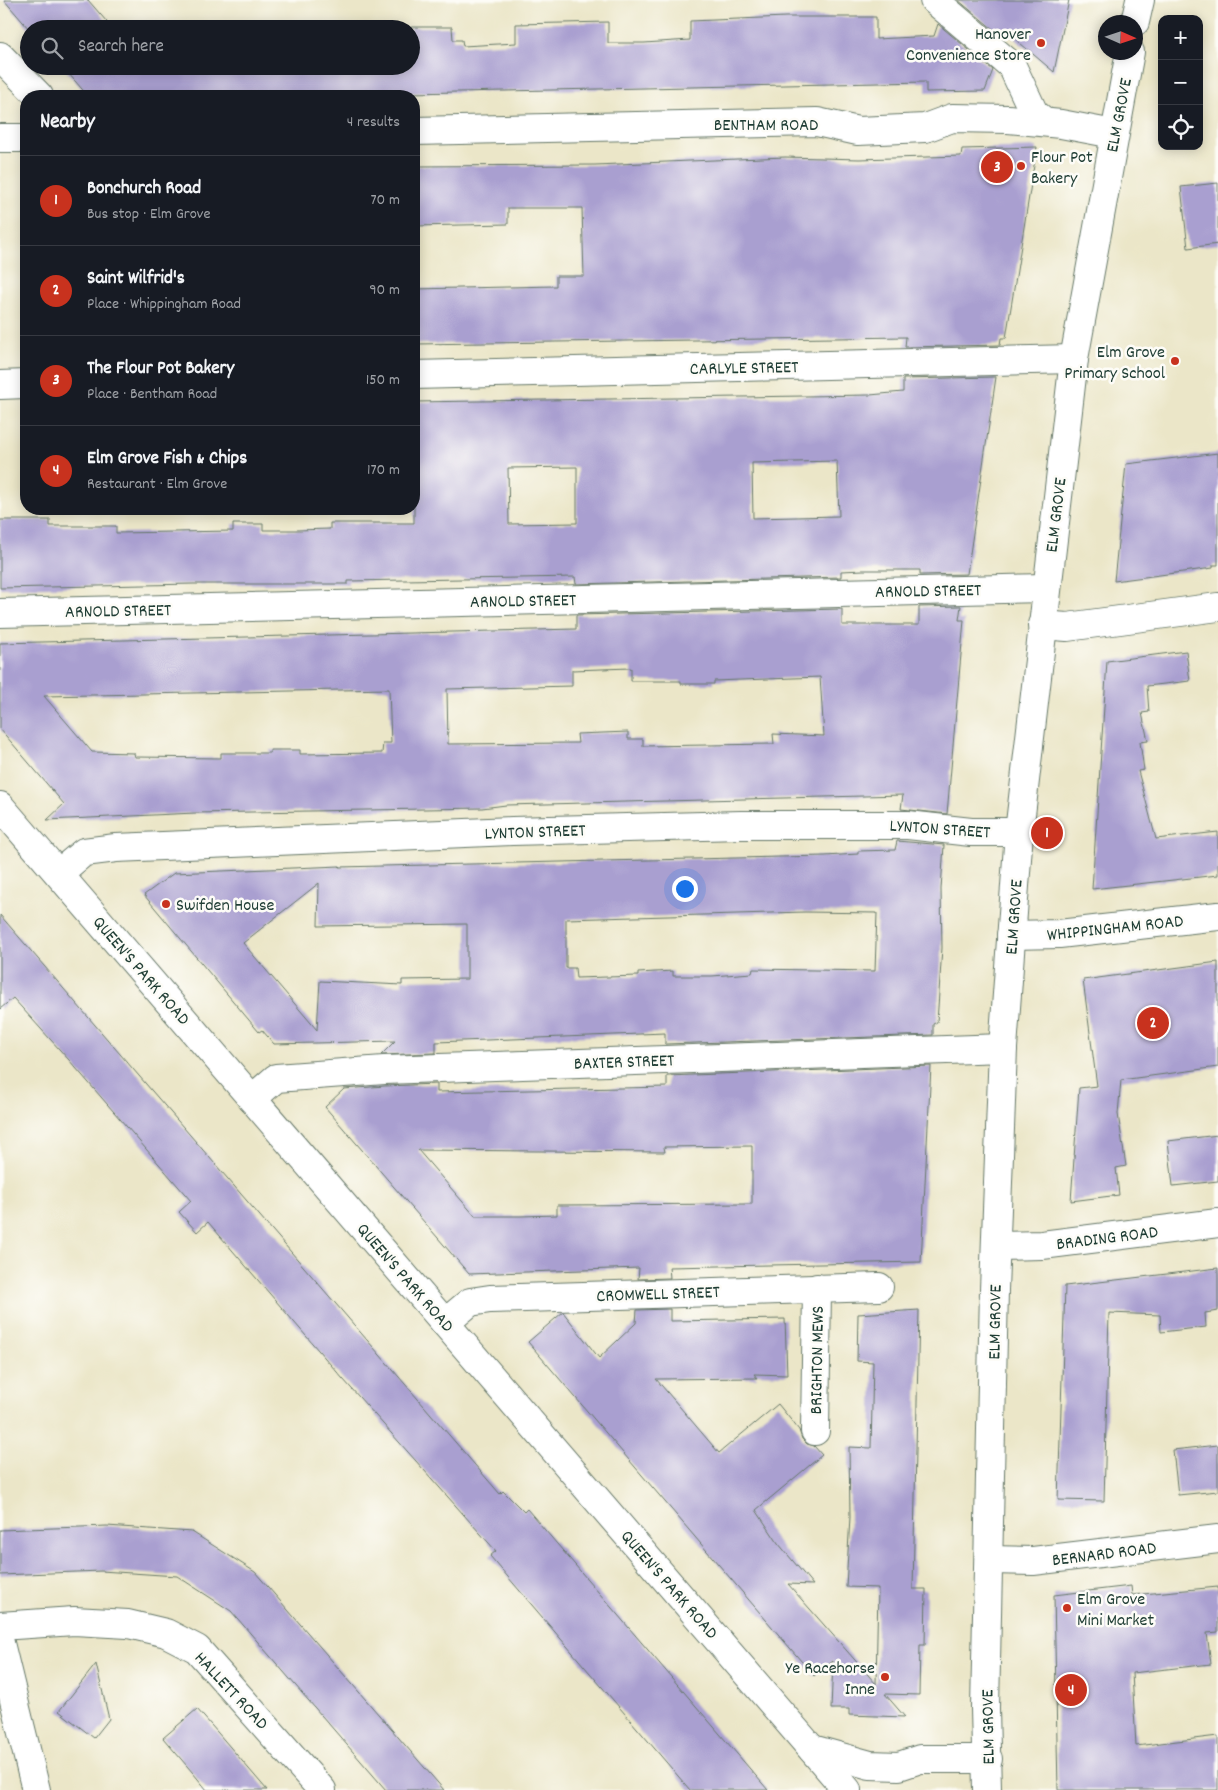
<!DOCTYPE html>
<html lang="en">
<head>
<meta charset="utf-8">
<style>
  :root { --surface:#171b24; --page:#20242c; --text:#f1f3f6; --muted:#9ea1a6; --line:#363941; --accent:#c8321e }
  body { margin:0; font-family:Dekko,sans-serif; background:var(--page); color:var(--text) }
  .controls { position:absolute; right:15px; top:15px; display:grid; overflow:hidden; border-radius:10px; box-shadow:0 2px 12px #0003 }
  .controls button { width:45px; height:45px; display:grid; place-items:center; padding:0; border:0; border-bottom:1px solid var(--line); background:var(--surface); color:var(--text); font:25px sans-serif }
  .compass { position:absolute; left:1098px; top:15px; width:45px; height:45px; border-radius:50%; background:var(--surface); box-shadow:0 2px 12px #0003; rotate:93deg }
  .you { position:absolute; left:684px; top:888px; width:18px; height:18px; margin:-12px; border:4px solid #fff; border-radius:50%; background:#1a73e8; box-shadow:0 0 0 8px #1a73e833 }
  .badge { display:grid; place-items:center; width:32px; height:32px; border-radius:50%; background:var(--accent); color:#fff; font-size:16px; font-weight:700 }
  .pin { position:absolute; translate:-50% -50%; border:2px solid #fff; box-shadow:0 1px 5px #0006 }
  .list { margin:0; padding:0; list-style:none }
  h2 { display:flex; justify-content:space-between; align-items:center; height:65px; margin:0; padding:0 20px; font-size:21px }
  h2 small { font-size:16px; font-weight:400; color:var(--muted) }
  .list li { display:grid; grid-template-columns:32px 1fr auto; gap:15px; align-items:center; box-sizing:border-box; height:90px; padding:0 20px; border-top:1px solid var(--line) }
  .list b { display:block; font-size:19px; white-space:nowrap }
  .list p { margin:0; font-size:16px; white-space:nowrap; color:var(--muted) }
  .list em { font-size:16px; font-style:normal; color:var(--muted) }
  .icon { flex:none; width:28px; height:28px; fill:none; stroke:currentColor; stroke-width:2; stroke-linecap:round; stroke-linejoin:round }
  .map { position:relative; flex:none; width:1218px; height:1790px; overflow:hidden }
  .search { position:absolute; background:var(--surface); box-shadow:0 2px 12px #0003; left:20px; top:20px; width:400px; height:55px; display:flex; align-items:center; gap:12px; box-sizing:border-box; padding:0 18px; border-radius:28px; color:var(--muted); font-size:19px }
  .panel { position:absolute; background:var(--surface); box-shadow:0 2px 12px #0003; left:20px; top:90px; width:400px; height:425px; border-radius:20px }
  .map>svg:first-child { display:block }
  .building { fill:#a99fd0; fill-rule:evenodd }
  .lines { fill:none; stroke-linecap:round; stroke-linejoin:round }
  .street-casing { stroke:#667868; stroke-width:30 }
  .secondary-casing { stroke:#667868; stroke-width:30 }
  .street { stroke:#fff; stroke-width:28 }
  .secondary { stroke:#fff; stroke-width:28 }
  .poi-dot { fill:#c8321e; stroke:#fdfcf7; stroke-width:2 }
  .labels { text-anchor:middle; stroke-width:5; stroke-linejoin:round; paint-order:stroke }
  .poi-label { font-size:18px; fill:#1f3d34; stroke:#fdfcf7; text-anchor:end }
  .street-label { font-size:18px; fill:#1f3d34; stroke:#fdfcf7 }
</style>
</head>
<body>
<div class="map">
<svg width="1218" height="1790" viewBox="0 0 1218 1790">
  <rect width="100%" height="100%" fill="#fdfcf7"/>
  <filter id="ink" filterUnits="userSpaceOnUse"><feTurbulence type="fractalNoise" baseFrequency=".02" numOctaves="2"/><feDisplacementMap in="SourceGraphic" scale="10" xChannelSelector="R" yChannelSelector="G"/><feConvolveMatrix kernelMatrix="1 2 1 2 8 2 1 2 1" color-interpolation-filters="sRGB"/></filter>
  <filter id="wash" filterUnits="userSpaceOnUse"><feTurbulence type="fractalNoise" baseFrequency=".0096" numOctaves="4" result="noise"/><feDisplacementMap in="SourceGraphic" scale="20" xChannelSelector="R" yChannelSelector="G"/><feGaussianBlur stdDeviation="1.12" result="paint"/><feColorMatrix in="noise" values="0 0 0 0 0 0 0 0 0 0 0 0 0 0 0 0 0 1.4 0 .05"/><feComposite in="paint" operator="in"/></filter>
  <g filter="url(#wash)">
    <rect width="100%" height="100%" fill="#ebe6c8"/>
    <g id="blocks">
      <g class="building">
        <path d="M 4,0 L 88,0 L 107,22 L 101,29 L 29,29 Z"/>
        <path d="M 958,0 L 1069,0 L 1054,72 L 1007,32 L 1005,39 Z"/>
        <path d="M 786,17 L 876,17 L 876,39 L 934,36 L 938,24 L 993,70 L 985,91 L 926,92 L 926,82 L 270,96 L 88,96 L 62,66 L 411,66 L 411,27 L 452,27 L 453,40 L 462,40 L 463,46 L 516,43 L 516,24 L 608,22 L 608,43 L 644,43 L 690,40 L 690,21 Z"/>
        <path d="M 1037,147 L 1006,338 L 1001,338 L 1000,345 L 905,347 L 906,337 L 415,344 L 414,289 L 556,286 L 556,276 L 584,276 L 582,208 L 508,208 L 508,224 L 414,226 L 414,166 L 595,165 L 785,157 L 859,159 L 961,156 L 962,149 Z"/>
        <path d="M 1218,183 L 1218,244 L 1188,248 L 1181,187 Z"/>
        <path d="M 996,377 L 967,574 L 920,575 L 920,570 L 863,570 L 841,571 L 841,577 L 576,584 L 575,577 L 348,581 L 348,584 L 193,584 L 0,588 L 0,520 L 50,520 L 50,526 L 116,526 L 116,533 L 233,531 L 233,524 L 263,524 L 263,530 L 297,530 L 330,529 L 330,523 L 414,523 L 414,402 L 870,395 L 903,392 L 903,379 ZM 837,461 L 839,516 L 753,518 L 752,463 ZM 577,467 L 577,523 L 509,524 L 508,468 Z"/>
        <path d="M 1218,453 L 1218,565 L 1213,565 L 1213,568 L 1114,581 L 1126,464 Z"/>
        <path d="M 961,606 L 959,620 L 964,620 L 947,814 L 901,809 L 903,795 L 506,805 L 482,808 L 195,813 L 47,820 L 64,804 L 0,729 L 0,643 L 576,629 L 576,615 L 842,609 L 842,625 L 919,625 L 919,607 ZM 631,668 L 631,681 L 681,681 L 681,684 L 714,684 L 714,681 L 820,677 L 824,736 L 773,734 L 774,744 L 643,746 L 643,739 L 628,739 L 628,732 L 577,734 L 578,743 L 448,744 L 447,689 L 572,686 L 572,670 ZM 389,689 L 391,743 L 383,743 L 382,753 L 300,754 L 300,750 L 270,750 L 270,753 L 221,753 L 221,758 L 135,757 L 134,753 L 92,752 L 44,696 Z"/>
        <path d="M 1186,651 L 1190,681 L 1147,686 L 1149,712 L 1142,713 L 1148,741 L 1140,742 L 1144,770 L 1138,771 L 1156,839 L 1218,832 L 1218,875 L 1092,889 L 1107,661 Z"/>
        <path d="M 897,841 L 944,845 L 941,889 L 942,948 L 937,1022 L 933,1024 L 933,1035 L 665,1044 L 665,1033 L 436,1042 L 436,1053 L 381,1055 L 395,1041 L 274,1044 L 262,1030 L 259,1032 L 144,895 L 174,873 L 340,866 L 339,867 L 825,856 L 858,854 L 858,851 L 895,850 ZM 319,883 L 318,926 L 467,924 L 467,979 L 402,980 L 402,985 L 320,981 L 317,1030 L 243,943 ZM 805,912 L 877,913 L 875,971 L 753,969 L 752,973 L 712,976 L 673,976 L 673,971 L 638,973 L 638,976 L 576,978 L 575,968 L 566,968 L 566,919 Z"/>
        <path d="M 0,915 L 500,1494 L 503,1491 L 524,1512 L 527,1509 L 768,1790 L 690,1790 L 490,1556 L 496,1551 L 343,1379 L 208,1222 L 197,1232 L 179,1212 L 191,1201 L 69,1060 L 13,998 L 0,1009 Z"/>
        <path d="M 1218,962 L 1218,1067 L 1121,1080 L 1118,1114 L 1126,1166 L 1116,1168 L 1119,1195 L 1071,1201 L 1079,1088 L 1097,1086 L 1083,980 Z"/>
        <path d="M 931,1066 L 921,1262 L 669,1267 L 670,1278 L 638,1279 L 639,1268 L 469,1274 L 325,1107 L 344,1089 L 385,1086 L 437,1084 L 437,1092 L 667,1087 L 667,1076 ZM 752,1146 L 752,1204 L 557,1205 L 557,1215 L 521,1216 L 475,1216 L 418,1150 L 665,1152 L 664,1147 Z"/>
        <path d="M 1218,1135 L 1218,1181 L 1173,1186 L 1168,1141 Z"/>
        <path d="M 1218,1268 L 1218,1311 L 1205,1313 L 1206,1327 L 1161,1332 L 1160,1315 L 1109,1313 L 1104,1501 L 1058,1500 L 1065,1286 Z"/>
        <path d="M 670,1309 L 670,1321 L 785,1319 L 787,1375 L 754,1374 L 757,1378 L 656,1379 L 719,1453 L 778,1404 L 799,1430 L 802,1439 L 807,1444 L 814,1446 L 822,1455 L 756,1510 L 778,1543 L 813,1585 L 788,1584 L 876,1684 L 878,1588 L 846,1587 L 850,1517 L 849,1447 L 871,1448 L 873,1362 L 857,1361 L 858,1314 L 919,1310 L 913,1589 L 926,1589 L 925,1645 L 920,1645 L 919,1695 L 885,1694 L 905,1717 L 849,1715 L 849,1709 L 831,1709 L 833,1661 L 814,1676 L 528,1342 L 563,1312 L 599,1358 L 636,1323 L 637,1310 Z"/>
        <path d="M 1218,1445 L 1218,1491 L 1178,1495 L 1173,1450 Z"/>
        <path d="M 107,1526 L 192,1532 L 255,1572 L 444,1790 L 386,1790 L 231,1611 L 177,1576 L 101,1571 L 0,1575 L 0,1530 Z"/>
        <path d="M 1131,1586 L 1132,1595 L 1218,1587 L 1218,1632 L 1207,1633 L 1211,1664 L 1132,1673 L 1136,1746 L 1218,1736 L 1218,1790 L 1058,1790 L 1054,1595 Z"/>
        <path d="M 96,1664 L 109,1719 L 94,1738 L 59,1711 Z"/>
        <path d="M 197,1709 L 218,1733 L 267,1790 L 207,1790 L 193,1773 L 163,1738 Z"/>
      </g>
    </g>
  </g>
  <g filter="url(#ink)">
    <use href="#blocks" fill-opacity="0" stroke="#667868" stroke-width="1"/>
    <g class="lines">
      <g class="street-casing">
        <g id="street">
          <path d="M 934,0 L 1012,66 L 1034,113 L 1044,121"/>
          <path d="M 0,56 L 39,96"/>
          <path d="M 414,131 L 817,122 L 858,131 L 925,128 L 952,118 L 1008,119 L 1061,124 L 1114,134"/>
          <path d="M 0,138 L 26,138"/>
          <path d="M 414,375 L 1074,359"/>
          <path d="M 0,385 L 26,384"/>
          <path d="M 0,613 L 1046,588"/>
          <path d="M 1042,625 L 1067,627 L 1218,607"/>
          <path d="M 0,806 L 847,1790"/>
          <path d="M 59,873 L 84,852 L 116,848 L 512,831 L 741,825 L 908,825 L 971,832 L 1019,832"/>
          <path d="M 1011,935 L 1059,934 L 1218,916"/>
          <path d="M 252,1099 L 276,1078 L 384,1070 L 1003,1048"/>
          <path d="M 996,1246 L 1042,1245 L 1218,1223"/>
          <path d="M 445,1323 L 470,1302 L 490,1299 L 879,1287"/>
          <path d="M 815,1431 L 817,1288"/>
          <path d="M 990,1560 L 1033,1561 L 1218,1539"/>
          <path d="M 0,1626 L 74,1621 L 128,1624 L 166,1633 L 197,1649 L 322,1790"/>
          <path d="M 0,1643 L 36,1790"/>
          <path d="M 812,1749 L 870,1765 L 899,1766 L 920,1759 L 988,1759"/>
        </g>
      </g>
      <g class="secondary-casing">
        <g id="secondary">
          <path d="M 1135,22 L 1140,0"/>
          <path d="M 987,1790 L 985,1708 L 994,1290 L 1003,1048 L 1019,832 L 1074,359 L 1130,52"/>
        </g>
      </g>
      <use href="#street" class="street"/>
      <use href="#secondary" class="secondary"/>
    </g>
  </g>
  <g class="poi-dot">
    <circle cx="1041" cy="43" r="5"/>
    <circle cx="1021" cy="166" r="5"/>
    <circle cx="1175" cy="361" r="5"/>
    <circle cx="166" cy="904" r="5"/>
    <circle cx="1067" cy="1608" r="5"/>
    <circle cx="885" cy="1677" r="5"/>
  </g>
  <g class="labels">
    <g class="poi-label">
      <text x="1031" y="39">Hanover<tspan x="1031" dy="21">Convenience Store</tspan></text>
      <text x="1031" y="162" text-anchor="start">Flour Pot<tspan x="1031" dy="21">Bakery</tspan></text>
      <text x="1165" y="357">Elm Grove<tspan x="1165" dy="21">Primary School</tspan></text>
      <text x="176" y="910" text-anchor="start">Swifden House</text>
      <text x="1077" y="1604" text-anchor="start">Elm Grove<tspan x="1077" dy="21">Mini Market</tspan></text>
      <text x="875" y="1673">Ye Racehorse<tspan x="875" dy="21">Inne</tspan></text>
    </g>
    <g class="street-label">
      <text transform="translate(1118 115) rotate(-79)" y="6">ELM GROVE</text>
      <text x="766" y="130">BENTHAM ROAD</text>
      <text transform="translate(744 367) rotate(-1)" y="6">CARLYLE STREET</text>
      <text transform="translate(1055 515) rotate(-83)" y="6">ELM GROVE</text>
      <text transform="translate(928 590) rotate(-1)" y="6">ARNOLD STREET</text>
      <text transform="translate(523 600) rotate(-1)" y="6">ARNOLD STREET</text>
      <text transform="translate(118 610) rotate(-1)" y="6">ARNOLD STREET</text>
      <text transform="translate(940 828) rotate(4)" y="6">LYNTON STREET</text>
      <text transform="translate(535 831) rotate(-2)" y="6">LYNTON STREET</text>
      <text transform="translate(1013 917) rotate(-86)" y="6">ELM GROVE</text>
      <text transform="translate(1115 927) rotate(-6)" y="6">WHIPPINGHAM ROAD</text>
      <text transform="translate(142 970) rotate(49)" y="6">QUEEN'S PARK ROAD</text>
      <text transform="translate(624 1061) rotate(-2)" y="6">BAXTER STREET</text>
      <text transform="translate(1107 1237) rotate(-7)" y="6">BRADING ROAD</text>
      <text transform="translate(406 1277) rotate(49)" y="6">QUEEN'S PARK ROAD</text>
      <text transform="translate(658 1293) rotate(-2)" y="6">CROMWELL STREET</text>
      <text transform="translate(994 1322) rotate(-89)" y="6">ELM GROVE</text>
      <text transform="translate(816 1360) rotate(-89)" y="6">BRIGHTON MEWS</text>
      <text transform="translate(1104 1553) rotate(-7)" y="6">BERNARD ROAD</text>
      <text transform="translate(670 1584) rotate(49)" y="6">QUEEN'S PARK ROAD</text>
      <text transform="translate(232 1690) rotate(47)" y="6">HALLETT ROAD</text>
      <text transform="translate(987 1727) rotate(-91)" y="6">ELM GROVE</text>
    </g>
  </g>
</svg>
<div class="controls">
<button>+</button>
<button>−</button>
<button><svg class="icon" aria-label="locate" viewBox="0 0 24 24"><circle cx="12" cy="12" r="6"/><path d="M12 2v4M12 18v4M2 12h4M18 12h4"/></svg></button>
</div>
<svg class="compass" viewBox="-18 -18 36 36"><path d="M0-13l5 13h-10z" fill="#e53935"/><path d="M0 13l5-13h-10z" fill="#9ea1a6"/></svg>
<div class="you"></div>
<div class="pin badge" style="left:1047px;top:833px">1</div>
<div class="pin badge" style="left:1153px;top:1023px">2</div>
<div class="pin badge" style="left:997px;top:167px">3</div>
<div class="pin badge" style="left:1071px;top:1690px">4</div>
<div class="search"><svg class="icon" aria-label="search" viewBox="0 0 24 24"><circle cx="10" cy="10" r="6"/><path d="M15 15l6 6"/></svg>Search here</div>
<section class="panel">
<h2>Nearby<small>4 results</small></h2>
<ul class="list">
<li><span class="badge">1</span><div><b>Bonchurch Road</b><p>Bus stop · Elm Grove</p></div><em>70 m</em></li>
<li><span class="badge">2</span><div><b>Saint Wilfrid's</b><p>Place · Whippingham Road</p></div><em>90 m</em></li>
<li><span class="badge">3</span><div><b>The Flour Pot Bakery</b><p>Place · Bentham Road</p></div><em>150 m</em></li>
<li><span class="badge">4</span><div><b>Elm Grove Fish &amp; Chips</b><p>Restaurant · Elm Grove</p></div><em>170 m</em></li>
</ul>
</section>
</div>
</body>
</html>
